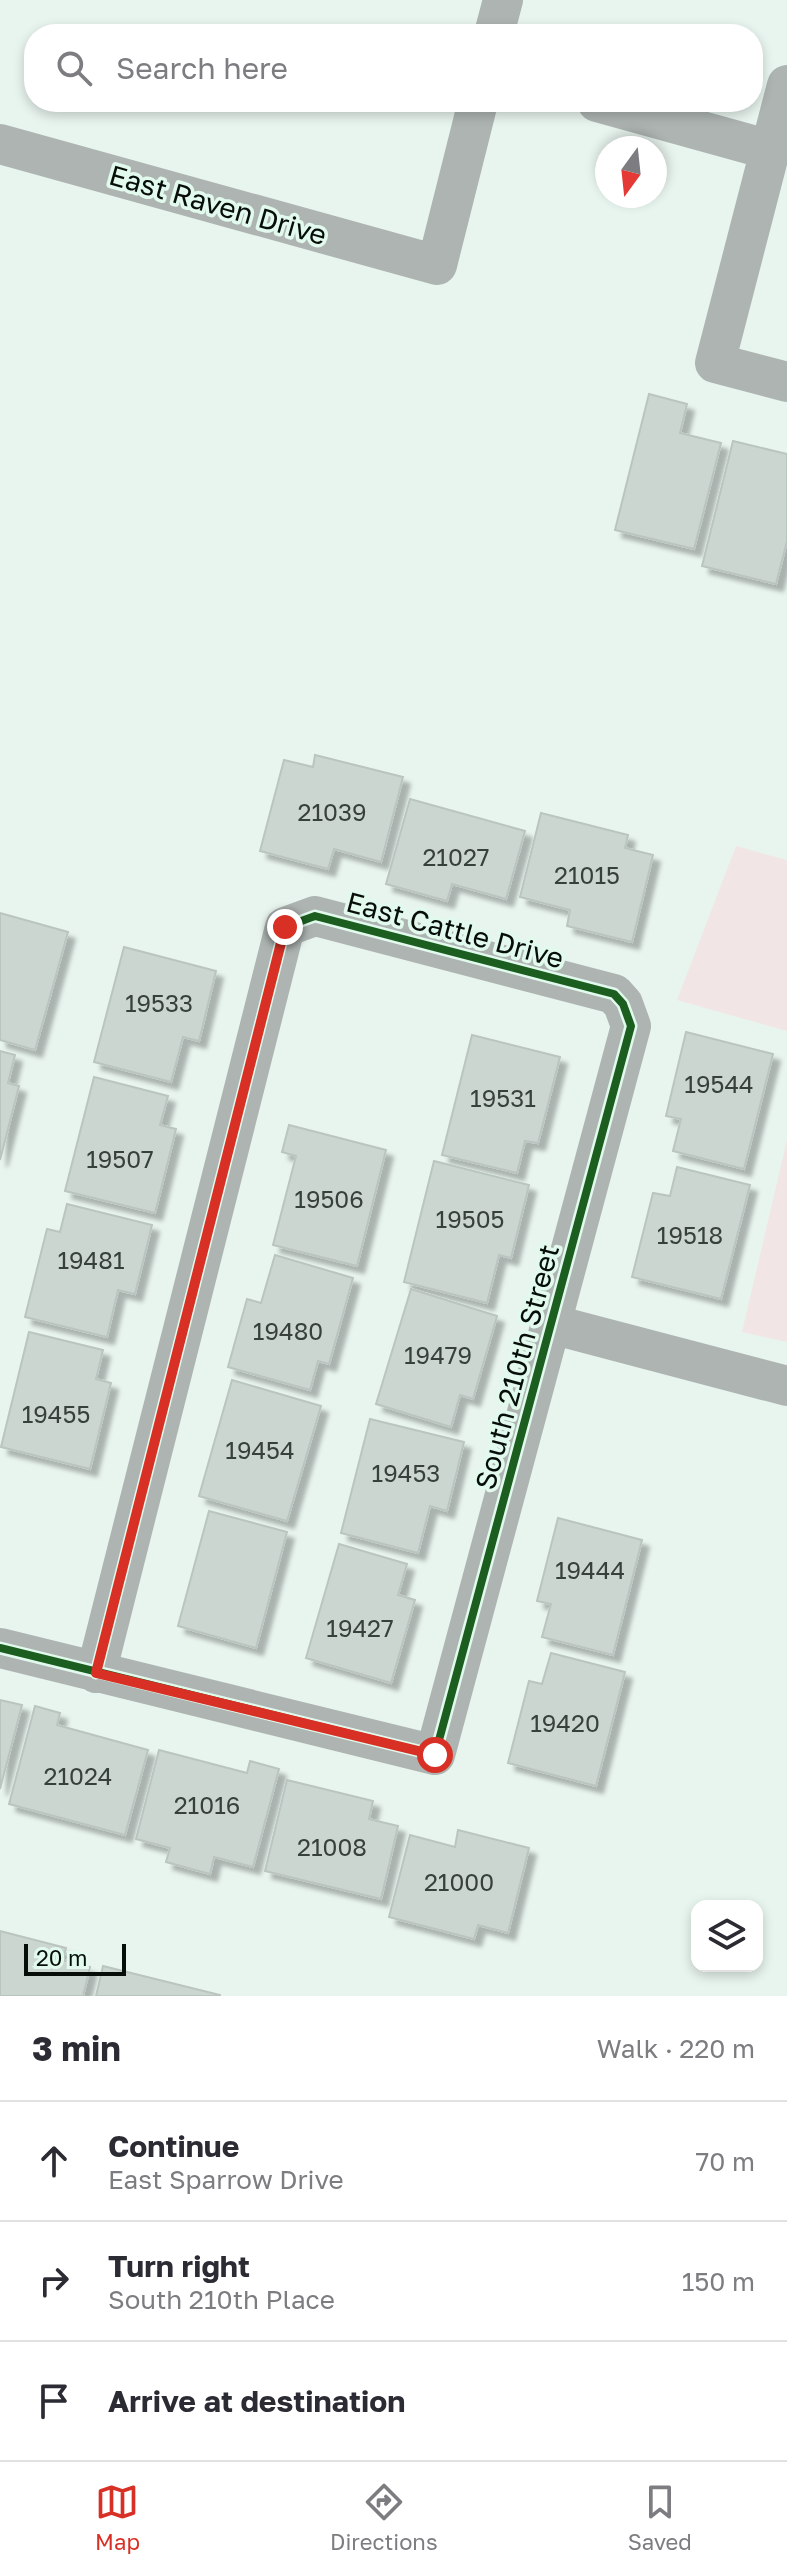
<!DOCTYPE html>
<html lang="en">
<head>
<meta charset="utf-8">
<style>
  :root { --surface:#fff; --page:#f7f7f7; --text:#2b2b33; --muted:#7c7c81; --line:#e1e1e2; --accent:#d93025 }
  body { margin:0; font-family:"Golos Text",sans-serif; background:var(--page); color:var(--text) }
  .controls { position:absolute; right:24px; bottom:24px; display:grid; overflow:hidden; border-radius:16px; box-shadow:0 4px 12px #0003 }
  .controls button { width:72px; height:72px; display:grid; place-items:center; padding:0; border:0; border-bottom:2px solid var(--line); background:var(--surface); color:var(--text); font:40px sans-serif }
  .compass { position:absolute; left:595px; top:136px; width:72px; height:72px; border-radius:50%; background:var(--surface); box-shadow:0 4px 12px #0003; rotate:195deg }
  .scale { position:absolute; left:24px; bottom:20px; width:102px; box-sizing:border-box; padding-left:8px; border:4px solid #070e0a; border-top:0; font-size:22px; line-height:28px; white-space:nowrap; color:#070e0a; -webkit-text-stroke:6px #e2faed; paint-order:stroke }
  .stop { position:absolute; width:24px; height:24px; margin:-18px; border:6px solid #d93025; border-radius:50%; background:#fff }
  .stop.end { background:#d93025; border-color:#fff; box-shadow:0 2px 8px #0008 }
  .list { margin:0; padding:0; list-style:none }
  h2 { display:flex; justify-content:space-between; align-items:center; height:104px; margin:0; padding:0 32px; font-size:34px }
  h2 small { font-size:26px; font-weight:400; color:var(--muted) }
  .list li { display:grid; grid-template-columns:52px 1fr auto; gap:24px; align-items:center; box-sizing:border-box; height:120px; padding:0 32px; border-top:2px solid var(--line) }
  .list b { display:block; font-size:30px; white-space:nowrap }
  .list p { margin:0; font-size:26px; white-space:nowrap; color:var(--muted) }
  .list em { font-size:26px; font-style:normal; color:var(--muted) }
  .icon { flex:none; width:44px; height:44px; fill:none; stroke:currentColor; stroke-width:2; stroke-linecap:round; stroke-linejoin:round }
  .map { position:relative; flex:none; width:787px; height:1996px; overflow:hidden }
  .search { position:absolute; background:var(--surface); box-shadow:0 4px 12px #0003; left:24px; right:24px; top:24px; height:88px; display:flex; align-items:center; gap:20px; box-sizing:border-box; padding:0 28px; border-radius:32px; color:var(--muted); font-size:30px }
  .sheet { height:464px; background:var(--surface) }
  nav { display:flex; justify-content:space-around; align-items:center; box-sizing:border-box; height:112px; border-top:2px solid var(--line); background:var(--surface); font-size:22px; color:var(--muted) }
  nav a { display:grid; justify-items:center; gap:4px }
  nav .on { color:var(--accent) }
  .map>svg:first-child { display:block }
  .green { fill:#f1e6e5 }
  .building { fill:#cbd6d0; stroke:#bbc5c0; stroke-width:2; filter:url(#shadow) }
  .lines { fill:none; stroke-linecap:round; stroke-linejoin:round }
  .minor { stroke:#adb4b1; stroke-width:40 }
  .cycleway-casing { stroke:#e2faed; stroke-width:13 }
  .cycleway { stroke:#1b5e20; stroke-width:8 }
  .route { stroke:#d93025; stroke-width:10 }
  .labels { text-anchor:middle; stroke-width:7; stroke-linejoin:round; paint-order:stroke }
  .number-label { font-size:24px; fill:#38403c }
  .street-label { font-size:28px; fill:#070e0a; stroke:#e2faed }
</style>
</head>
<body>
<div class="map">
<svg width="787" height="1996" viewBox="0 0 787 1996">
  <defs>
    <filter id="shadow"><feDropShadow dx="7" dy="7" stdDeviation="2" flood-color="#0004"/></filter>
  </defs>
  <rect width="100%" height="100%" fill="#e8f4ee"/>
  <g class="green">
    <path d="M 736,846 L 787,860 L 787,1031 L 677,1000 Z"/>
    <path d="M 787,1140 L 787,1342 L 742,1332 Z"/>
  </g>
  <g class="building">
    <path d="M 649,394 L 687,404 L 680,433 L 721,443 L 694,549 L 615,530 Z"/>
    <path d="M 733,441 L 787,454 L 787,541 L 776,584 L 702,566 Z"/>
    <path d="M 315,755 L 403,777 L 381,862 L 334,849 L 328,869 L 260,851 L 284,760 L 313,767 Z"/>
    <path d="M 410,799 L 525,831 L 506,899 L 452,884 L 447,901 L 386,884 Z"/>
    <path d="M 541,813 L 628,835 L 625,848 L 653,855 L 632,942 L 567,926 L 570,910 L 520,897 Z"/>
    <path d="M 0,913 L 68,932 L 35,1050 L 0,1040 Z"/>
    <path d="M 124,947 L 216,971 L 199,1041 L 183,1037 L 171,1082 L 94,1062 Z"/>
    <path d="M 686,1032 L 773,1054 L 744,1169 L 673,1151 L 681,1119 L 666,1116 Z"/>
    <path d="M 472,1035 L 560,1057 L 538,1143 L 525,1141 L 517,1173 L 442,1155 Z"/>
    <path d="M 0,1051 L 15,1055 L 8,1083 L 19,1086 L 0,1160 Z"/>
    <path d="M 94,1077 L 168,1096 L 160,1125 L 176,1129 L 155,1213 L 65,1191 Z"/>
    <path d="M 289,1125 L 386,1150 L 357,1266 L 273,1245 L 296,1156 L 282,1152 Z"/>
    <path d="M 434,1161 L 529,1185 L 511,1258 L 499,1255 L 487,1303 L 404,1282 Z"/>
    <path d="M 677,1167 L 750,1185 L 721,1299 L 632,1277 L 653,1193 L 670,1196 Z"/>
    <path d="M 67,1204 L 152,1225 L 135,1294 L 118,1290 L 107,1337 L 25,1317 L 47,1229 L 60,1232 Z"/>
    <path d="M 275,1255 L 353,1278 L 329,1364 L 318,1361 L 310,1390 L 228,1367 L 247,1299 L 261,1303 Z"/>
    <path d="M 411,1289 L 497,1316 L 473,1399 L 460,1395 L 451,1427 L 376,1404 Z"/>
    <path d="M 29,1332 L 103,1350 L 96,1379 L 111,1383 L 90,1469 L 1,1447 Z"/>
    <path d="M 232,1380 L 321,1406 L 287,1521 L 199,1496 Z"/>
    <path d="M 370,1419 L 464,1442 L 447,1511 L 430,1506 L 418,1553 L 341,1533 Z"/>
    <path d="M 209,1511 L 287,1532 L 256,1648 L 178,1626 Z"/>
    <path d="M 558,1518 L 642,1540 L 613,1655 L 542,1637 L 551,1604 L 537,1601 Z"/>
    <path d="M 339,1544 L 407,1564 L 398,1595 L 415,1600 L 391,1683 L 306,1658 Z"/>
    <path d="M 551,1653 L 625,1672 L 596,1786 L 508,1763 L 529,1681 L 542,1684 Z"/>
    <path d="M 0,1700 L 22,1705 L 0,1789 Z"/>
    <path d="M 35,1706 L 60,1713 L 57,1725 L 148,1750 L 125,1835 L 9,1804 Z"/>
    <path d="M 159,1750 L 247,1773 L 250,1761 L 279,1769 L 253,1867 L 214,1857 L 210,1874 L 166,1862 L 170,1848 L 136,1839 Z"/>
    <path d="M 287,1780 L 373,1801 L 369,1819 L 398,1826 L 381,1899 L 265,1871 Z"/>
    <path d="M 458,1830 L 529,1848 L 508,1933 L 478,1925 L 474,1939 L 389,1917 L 410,1835 L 455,1847 Z"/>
    <path d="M 0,1931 L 66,1948 L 63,1960 L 90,1967 L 83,1996 L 0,1996 Z"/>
    <path d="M 103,1966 L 220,1995 L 220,1996 L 96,1996 Z"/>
  </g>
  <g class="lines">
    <g class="minor">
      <path d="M 494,34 L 503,0"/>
      <path d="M 787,85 L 715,363 L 787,382"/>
      <path d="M 597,102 L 770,150"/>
      <path d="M 0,144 L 437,265 L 478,102"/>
      <path d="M 551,1324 L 787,1386"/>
      <path d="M 0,1648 L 435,1755 L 631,1026 L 623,1004 L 614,994 L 315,916 L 285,927 L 96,1673"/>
    </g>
    <g class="cycleway-casing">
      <path id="cycleway" d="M 0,1648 L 435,1755 L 631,1026 L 623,1004 L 614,994 L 315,916 L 285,927 L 96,1673"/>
    </g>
    <use href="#cycleway" class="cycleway"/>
  </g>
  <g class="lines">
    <path class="route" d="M 285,927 L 96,1673 L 435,1755"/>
  </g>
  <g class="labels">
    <g class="number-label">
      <text x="332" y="821">21039</text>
      <text x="456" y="866">21027</text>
      <text x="587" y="884">21015</text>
      <text x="159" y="1012">19533</text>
      <text x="719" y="1093">19544</text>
      <text x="503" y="1107">19531</text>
      <text x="120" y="1168">19507</text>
      <text x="329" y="1208">19506</text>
      <text x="470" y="1228">19505</text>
      <text x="690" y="1244">19518</text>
      <text x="91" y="1269">19481</text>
      <text x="288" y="1340">19480</text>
      <text x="438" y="1364">19479</text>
      <text x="56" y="1423">19455</text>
      <text x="260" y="1459">19454</text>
      <text x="406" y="1482">19453</text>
      <text x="590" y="1579">19444</text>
      <text x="360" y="1637">19427</text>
      <text x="565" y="1732">19420</text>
      <text x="78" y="1785">21024</text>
      <text x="207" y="1814">21016</text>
      <text x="332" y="1856">21008</text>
      <text x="459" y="1891">21000</text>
    </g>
    <g class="street-label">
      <text transform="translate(218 205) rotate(16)" y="10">East Raven Drive</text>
      <text transform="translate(455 930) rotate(15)" y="10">East Cattle Drive</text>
      <text transform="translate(517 1367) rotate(-75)" y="10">South 210th Street</text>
    </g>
  </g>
</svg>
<div class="controls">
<button><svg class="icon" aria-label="layers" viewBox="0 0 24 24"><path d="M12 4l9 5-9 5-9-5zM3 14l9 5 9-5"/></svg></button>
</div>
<svg class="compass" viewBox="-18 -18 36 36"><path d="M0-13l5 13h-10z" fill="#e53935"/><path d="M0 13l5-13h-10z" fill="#7c7c81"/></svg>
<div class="scale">20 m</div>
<div class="stop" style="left:435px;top:1755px"></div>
<div class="stop end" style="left:285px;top:927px"></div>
<div class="search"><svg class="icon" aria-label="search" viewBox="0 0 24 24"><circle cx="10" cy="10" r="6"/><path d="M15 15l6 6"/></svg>Search here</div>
</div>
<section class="sheet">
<h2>3 min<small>Walk · 220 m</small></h2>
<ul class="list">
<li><svg class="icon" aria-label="ahead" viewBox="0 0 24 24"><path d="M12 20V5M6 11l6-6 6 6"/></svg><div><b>Continue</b><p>East Sparrow Drive</p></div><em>70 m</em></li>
<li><svg class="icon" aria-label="right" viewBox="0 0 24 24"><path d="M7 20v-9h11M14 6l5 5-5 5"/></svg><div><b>Turn right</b><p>South 210th Place</p></div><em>150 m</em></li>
<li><svg class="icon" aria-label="arrive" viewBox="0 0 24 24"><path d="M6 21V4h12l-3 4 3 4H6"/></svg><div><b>Arrive at destination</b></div></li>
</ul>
</section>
<nav>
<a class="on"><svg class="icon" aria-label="map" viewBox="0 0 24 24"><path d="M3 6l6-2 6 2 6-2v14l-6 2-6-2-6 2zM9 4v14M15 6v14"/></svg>Map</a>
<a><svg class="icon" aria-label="directions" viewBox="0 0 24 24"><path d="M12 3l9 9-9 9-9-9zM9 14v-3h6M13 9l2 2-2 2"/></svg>Directions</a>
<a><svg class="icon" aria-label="saved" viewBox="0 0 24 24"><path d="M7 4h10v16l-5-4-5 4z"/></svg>Saved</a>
</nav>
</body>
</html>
